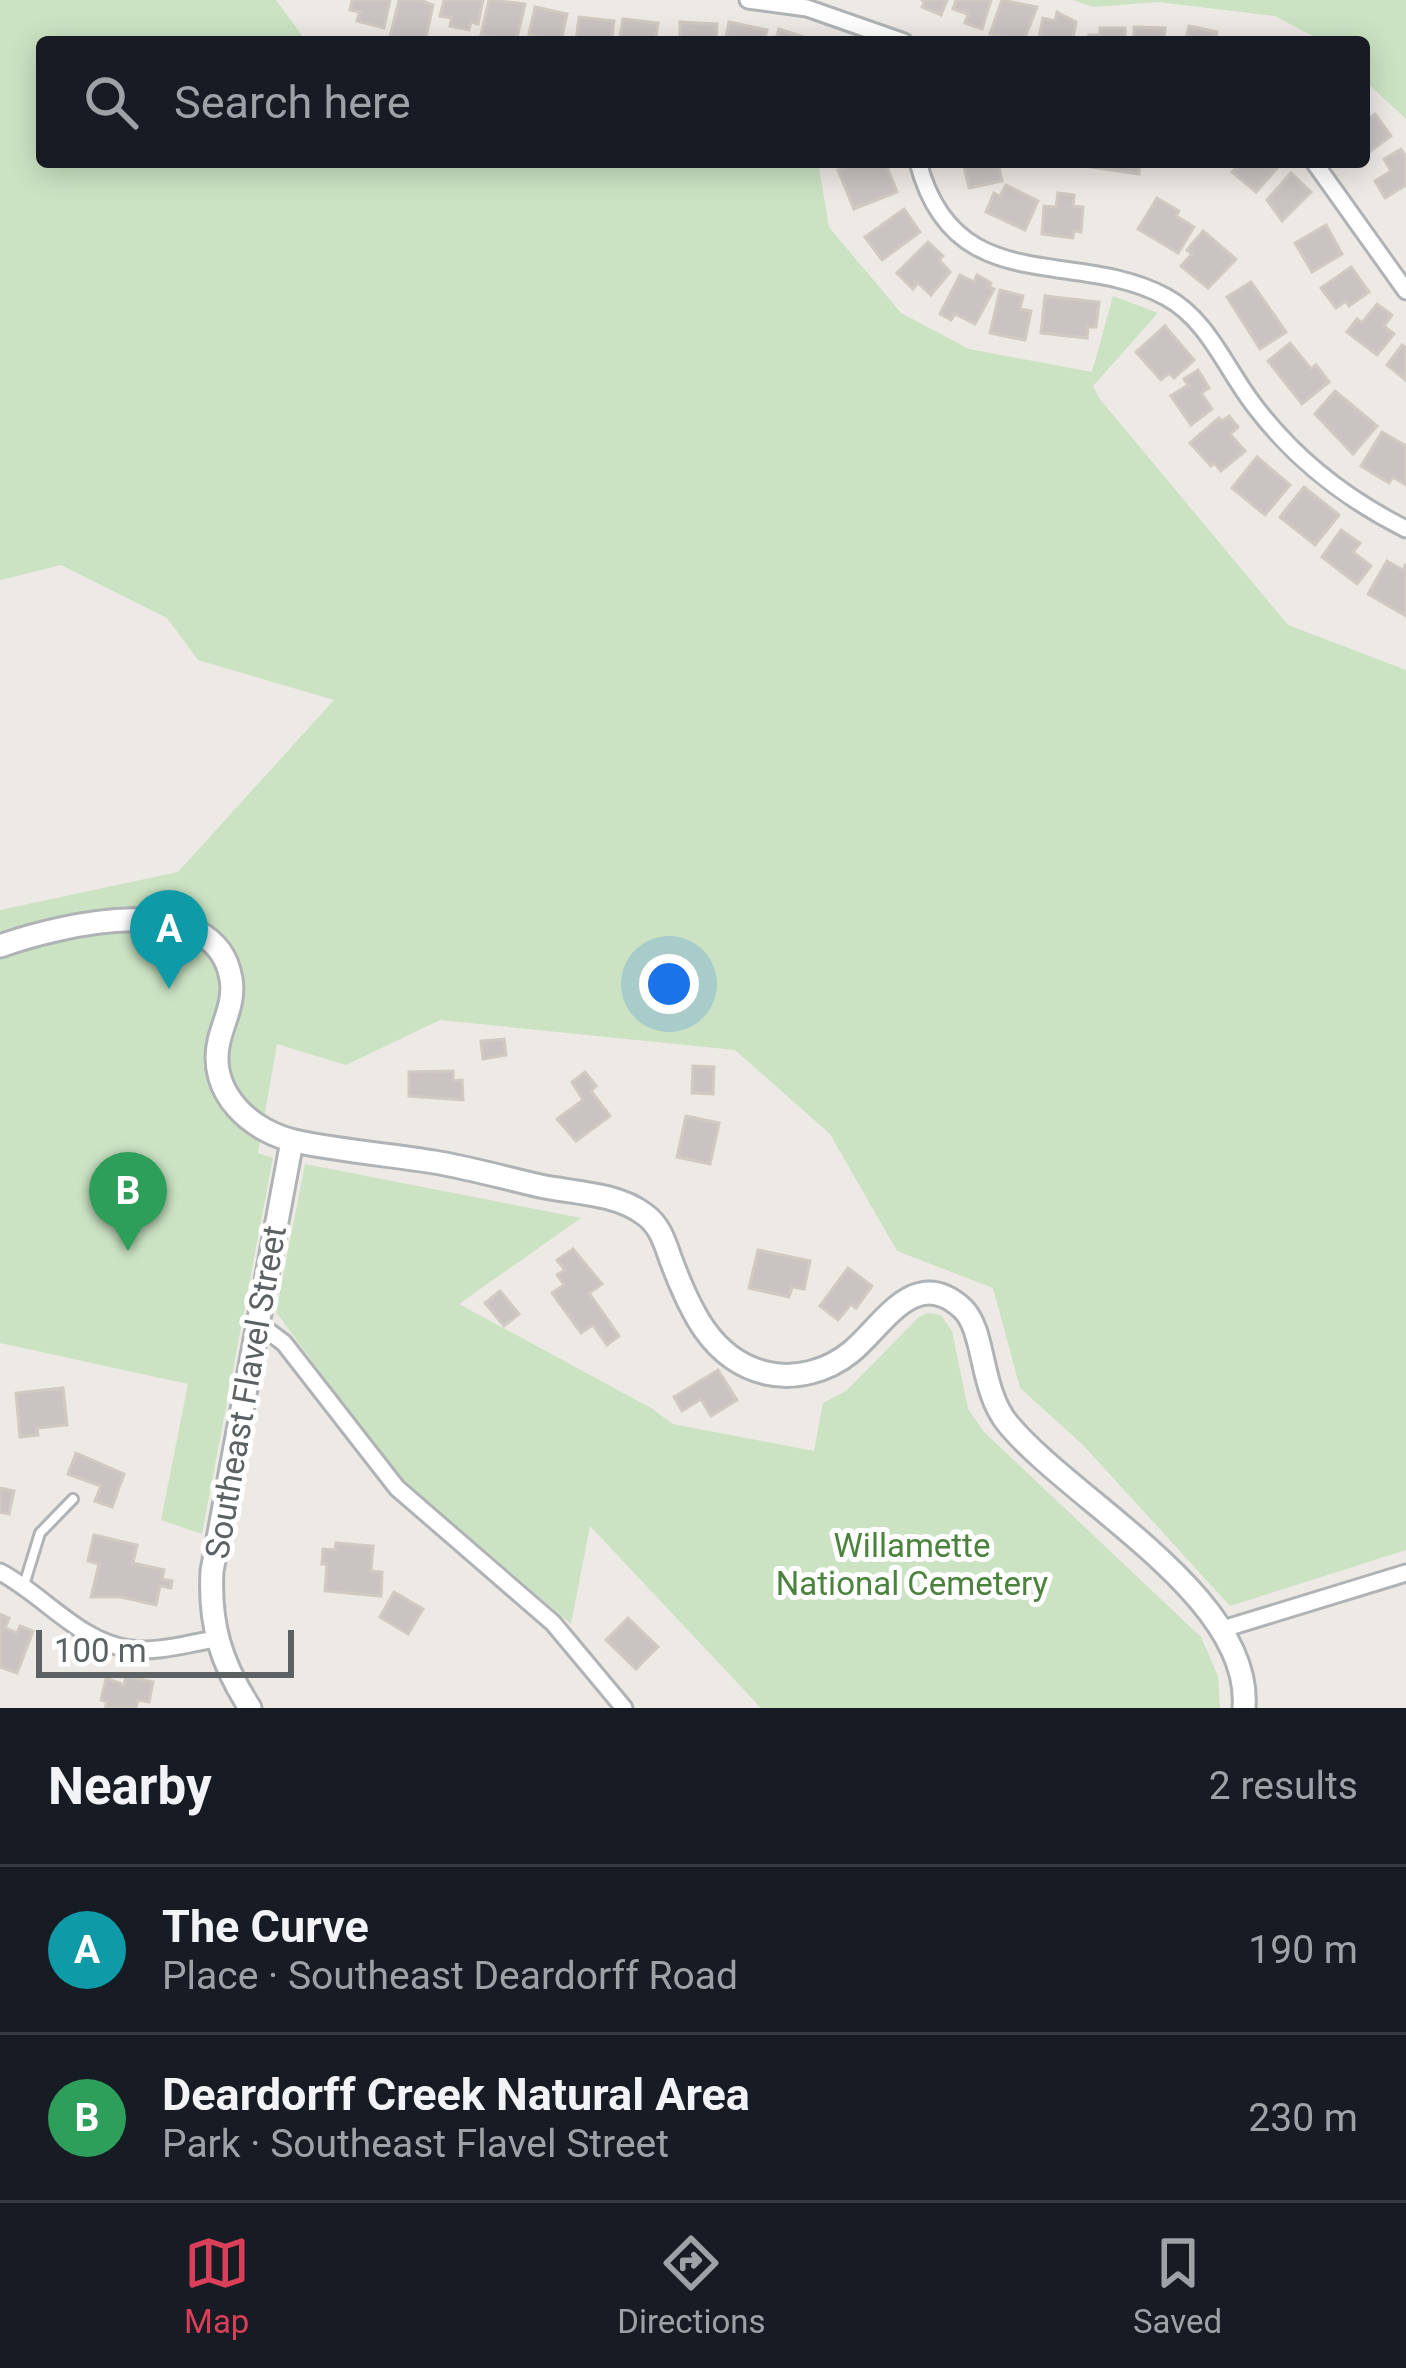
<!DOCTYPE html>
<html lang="en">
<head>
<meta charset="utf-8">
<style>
  :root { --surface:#171b24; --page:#242831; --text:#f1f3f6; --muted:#9ea1a6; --line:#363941; --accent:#d93f58 }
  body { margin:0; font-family:Roboto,sans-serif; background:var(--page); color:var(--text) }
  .scale { position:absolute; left:36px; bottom:30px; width:258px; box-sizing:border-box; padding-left:12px; border:6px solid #5c6163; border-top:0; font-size:33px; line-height:42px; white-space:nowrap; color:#5c6163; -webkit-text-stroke:9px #fff; paint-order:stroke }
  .you { position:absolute; left:669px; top:984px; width:42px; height:42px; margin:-30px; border:9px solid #fff; border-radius:50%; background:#1a73e8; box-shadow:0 0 0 18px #1a73e833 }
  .badge { display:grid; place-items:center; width:78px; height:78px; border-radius:50%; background:var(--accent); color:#fff; font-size:39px; font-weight:700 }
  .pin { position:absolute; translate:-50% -99px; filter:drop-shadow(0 3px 6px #0008) }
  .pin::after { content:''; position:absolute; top:63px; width:42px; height:36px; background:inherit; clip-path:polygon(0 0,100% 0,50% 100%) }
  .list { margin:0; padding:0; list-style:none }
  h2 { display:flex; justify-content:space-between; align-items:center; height:156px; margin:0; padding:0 48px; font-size:51px }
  h2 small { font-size:39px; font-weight:400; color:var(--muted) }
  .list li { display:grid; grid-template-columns:78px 1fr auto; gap:36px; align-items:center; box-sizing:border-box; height:168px; padding:0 48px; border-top:3px solid var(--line) }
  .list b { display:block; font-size:45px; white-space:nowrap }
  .list p { margin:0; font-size:39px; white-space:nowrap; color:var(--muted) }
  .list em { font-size:39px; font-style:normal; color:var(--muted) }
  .icon { flex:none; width:66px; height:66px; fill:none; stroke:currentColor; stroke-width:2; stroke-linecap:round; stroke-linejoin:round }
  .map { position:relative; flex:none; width:1406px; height:1708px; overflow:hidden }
  .search { position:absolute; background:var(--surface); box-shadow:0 6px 30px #0003; left:36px; right:36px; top:36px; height:132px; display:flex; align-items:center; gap:30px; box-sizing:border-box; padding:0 42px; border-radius:12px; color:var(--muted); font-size:45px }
  .sheet { height:492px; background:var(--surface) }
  nav { display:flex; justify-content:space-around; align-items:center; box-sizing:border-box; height:168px; border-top:3px solid var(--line); background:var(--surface); font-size:33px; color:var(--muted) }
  nav a { display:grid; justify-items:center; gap:6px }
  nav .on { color:var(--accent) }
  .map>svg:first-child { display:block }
  .green { fill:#cbe3c3 }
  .building { fill:#c9c4c1; stroke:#d1cac3; stroke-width:3 }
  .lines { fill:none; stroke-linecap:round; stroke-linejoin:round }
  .lane-casing { stroke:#b0b3b5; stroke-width:14 }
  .street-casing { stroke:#b0b3b5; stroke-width:21 }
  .secondary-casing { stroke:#afb3b6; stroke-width:27 }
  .lane { stroke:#fff; stroke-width:8 }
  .street { stroke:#fff; stroke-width:15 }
  .secondary { stroke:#fff; stroke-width:21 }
  .labels { text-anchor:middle; stroke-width:10; stroke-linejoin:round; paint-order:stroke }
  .street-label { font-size:33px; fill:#5c6163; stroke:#fff }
  .park-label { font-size:33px; fill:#4b823d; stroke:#fff }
</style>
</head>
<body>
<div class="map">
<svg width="1406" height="1708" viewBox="0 0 1406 1708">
  <rect width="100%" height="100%" fill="#ede9e4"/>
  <g class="green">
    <path d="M 0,0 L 276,0 L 307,42 L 42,42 L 42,162 L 818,162 L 829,227 L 901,313 L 969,349 L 1092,372 L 1113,296 L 1158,313 L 1093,386 L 1099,398 L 1288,625 L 1406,670 L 1406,1550 L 1230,1606 L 1083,1445 L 1020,1388 L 993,1288 L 897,1251 L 830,1134 L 735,1050 L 440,1020 L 346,1065 L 277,1044 L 258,1153 L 273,1158 L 202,1534 L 161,1520 L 188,1384 L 0,1343 L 0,910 L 178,872 L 334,700 L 198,660 L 167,618 L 61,565 L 0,580 Z"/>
    <path d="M 1073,0 L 1406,0 L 1406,119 L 1364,80 L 1364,42 L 1324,42 L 1275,16 L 1158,2 L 1093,7 Z"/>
    <path d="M 305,1164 L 581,1218 L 459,1304 L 651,1408 L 673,1424 L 814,1451 L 823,1403 L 846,1391 L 919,1317 L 928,1313 L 941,1315 L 952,1331 L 968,1409 L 984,1432 L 1201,1637 L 1218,1676 L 1220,1708 L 761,1708 L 590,1526 L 571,1624 L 394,1473 L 276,1312 Z"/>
  </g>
  <g class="building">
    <path d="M 352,0 L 390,0 L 384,28 L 357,21 L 360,12 L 350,10 Z"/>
    <path d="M 399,0 L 420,0 L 433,5 L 425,42 L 389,41 Z"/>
    <path d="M 444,0 L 483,0 L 478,24 L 471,22 L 469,30 L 450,26 L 452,18 L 440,16 Z"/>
    <path d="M 489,0 L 525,4 L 516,42 L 486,42 L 488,36 L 481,35 Z"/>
    <path d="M 921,0 L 947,0 L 941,15 L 922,7 L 925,2 Z"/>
    <path d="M 956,0 L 991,0 L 982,29 L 965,23 L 968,14 L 953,9 Z"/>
    <path d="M 1002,0 L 1037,7 L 1024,40 L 990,34 Z"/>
    <path d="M 535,7 L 567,14 L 561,41 L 529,34 Z"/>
    <path d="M 1057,12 L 1076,22 L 1073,37 L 1077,42 L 1038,42 L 1043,18 L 1055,21 Z"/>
    <path d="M 579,17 L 614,21 L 611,42 L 576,42 Z"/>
    <path d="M 623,19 L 658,23 L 655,42 L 619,42 Z"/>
    <path d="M 680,22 L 717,24 L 716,42 L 680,42 Z"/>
    <path d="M 729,22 L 767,30 L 764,42 L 725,42 Z"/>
    <path d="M 1189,26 L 1217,32 L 1215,42 L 1185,42 Z"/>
    <path d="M 1134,27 L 1165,28 L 1164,42 L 1134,42 Z"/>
    <path d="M 1100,28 L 1125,28 L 1125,42 L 1089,42 L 1089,35 L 1100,35 Z"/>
    <path d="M 779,29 L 813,40 L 812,42 L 775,42 Z"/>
    <path d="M 1375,114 L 1391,136 L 1364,156 L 1364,122 Z"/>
    <path d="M 1401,149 L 1406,157 L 1406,185 L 1385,198 L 1375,181 L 1391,171 L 1384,159 Z"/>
    <path d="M 859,162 L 885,162 L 897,192 L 854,209 L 838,170 Z"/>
    <path d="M 963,162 L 998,162 L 1002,181 L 969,188 Z"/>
    <path d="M 1092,162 L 1140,162 L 1139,174 L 1091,167 Z"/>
    <path d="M 1241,162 L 1275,162 L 1279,166 L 1256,192 L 1232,172 Z"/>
    <path d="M 1291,173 L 1311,192 L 1282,221 L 1267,200 Z"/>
    <path d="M 1006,185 L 1038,201 L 1025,230 L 986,212 L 994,193 L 1000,196 Z"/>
    <path d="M 1058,193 L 1074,195 L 1073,206 L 1083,207 L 1081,232 L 1074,231 L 1073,238 L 1042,234 L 1044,206 L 1056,207 Z"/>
    <path d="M 1157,198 L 1179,211 L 1176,216 L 1194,227 L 1178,253 L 1138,229 Z"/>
    <path d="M 904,209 L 920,232 L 882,260 L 865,237 Z"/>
    <path d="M 1326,225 L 1342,254 L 1312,272 L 1295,243 Z"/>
    <path d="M 1203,231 L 1236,259 L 1208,288 L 1181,266 L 1192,254 L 1187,250 Z"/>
    <path d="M 928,242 L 943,256 L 939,260 L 950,272 L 931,295 L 918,283 L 913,289 L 897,273 Z"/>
    <path d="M 1351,267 L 1369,292 L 1349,306 L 1346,301 L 1336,308 L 1321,288 Z"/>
    <path d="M 960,275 L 974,282 L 977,275 L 991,283 L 989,287 L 994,289 L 975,324 L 955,314 L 951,320 L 940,314 Z"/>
    <path d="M 1251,282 L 1286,332 L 1260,349 L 1227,297 Z"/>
    <path d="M 1000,290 L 1023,296 L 1020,309 L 1031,311 L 1025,340 L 990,333 Z"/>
    <path d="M 1045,296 L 1099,302 L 1096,327 L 1088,327 L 1087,338 L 1041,333 Z"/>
    <path d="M 1377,304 L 1392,315 L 1384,326 L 1394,334 L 1377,355 L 1347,332 L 1357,319 L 1362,323 Z"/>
    <path d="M 1165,326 L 1194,360 L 1174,378 L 1169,373 L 1161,380 L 1136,352 Z"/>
    <path d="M 1290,343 L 1311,369 L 1316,365 L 1329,382 L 1302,404 L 1268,361 Z"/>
    <path d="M 1402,345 L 1406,348 L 1406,380 L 1387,365 Z"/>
    <path d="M 1198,370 L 1209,388 L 1201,393 L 1212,409 L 1191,425 L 1171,396 L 1188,385 L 1184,379 Z"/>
    <path d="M 1335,391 L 1377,426 L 1353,454 L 1315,414 Z"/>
    <path d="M 1229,416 L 1238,427 L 1230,434 L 1245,451 L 1221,471 L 1214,463 L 1211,466 L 1190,443 L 1219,418 L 1222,421 Z"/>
    <path d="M 1382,432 L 1406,446 L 1406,485 L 1393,477 L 1389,483 L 1361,466 Z"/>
    <path d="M 1257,457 L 1290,485 L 1265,515 L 1232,488 Z"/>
    <path d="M 1304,487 L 1339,515 L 1315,545 L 1280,517 Z"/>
    <path d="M 1341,530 L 1360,543 L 1353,552 L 1371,566 L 1357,584 L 1322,557 Z"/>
    <path d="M 1387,561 L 1403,570 L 1406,564 L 1406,616 L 1368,594 Z"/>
    <path d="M 504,1039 L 506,1055 L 483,1059 L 481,1041 Z"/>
    <path d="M 693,1066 L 714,1067 L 713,1094 L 692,1093 Z"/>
    <path d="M 453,1071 L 453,1081 L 462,1080 L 463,1100 L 409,1096 L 409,1072 Z"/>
    <path d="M 585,1072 L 596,1086 L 591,1091 L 610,1116 L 576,1141 L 557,1119 L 583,1100 L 572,1082 Z"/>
    <path d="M 686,1116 L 719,1123 L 710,1164 L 677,1157 Z"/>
    <path d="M 573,1249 L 602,1284 L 589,1293 L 619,1336 L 607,1345 L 593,1325 L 581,1333 L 552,1293 L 564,1285 L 557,1275 L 565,1270 L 557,1260 Z"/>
    <path d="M 758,1250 L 810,1261 L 804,1289 L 792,1287 L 789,1297 L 749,1288 Z"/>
    <path d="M 848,1268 L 872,1286 L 856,1308 L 851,1304 L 838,1320 L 820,1306 Z"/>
    <path d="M 500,1291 L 519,1314 L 504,1326 L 485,1303 Z"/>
    <path d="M 718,1370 L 737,1400 L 711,1416 L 701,1399 L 682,1411 L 674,1397 Z"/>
    <path d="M 63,1388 L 67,1425 L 37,1428 L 38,1435 L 20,1437 L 16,1393 Z"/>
    <path d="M 76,1453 L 124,1474 L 112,1507 L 95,1501 L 101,1486 L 68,1474 Z"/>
    <path d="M 0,1488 L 14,1491 L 9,1514 L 0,1512 Z"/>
    <path d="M 94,1535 L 137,1545 L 133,1563 L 164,1570 L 162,1579 L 172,1581 L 171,1588 L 160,1586 L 156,1605 L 121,1597 L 91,1597 L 99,1564 L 88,1561 Z"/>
    <path d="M 336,1543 L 373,1546 L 371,1571 L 382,1572 L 381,1596 L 325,1591 L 327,1564 L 322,1564 L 323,1549 L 335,1550 Z"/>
    <path d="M 394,1592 L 423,1609 L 408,1634 L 380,1617 Z"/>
    <path d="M 0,1614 L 9,1618 L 5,1628 L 17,1633 L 20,1626 L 33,1631 L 17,1673 L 0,1667 Z"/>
    <path d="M 628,1618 L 658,1647 L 636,1669 L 606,1640 Z"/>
    <path d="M 126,1676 L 153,1682 L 149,1702 L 138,1700 L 136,1708 L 105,1708 L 107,1702 L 101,1700 L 106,1678 L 124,1685 Z"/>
  </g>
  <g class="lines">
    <g class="lane-casing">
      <path id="lane" d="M 24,1585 L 40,1533 L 73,1499"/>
    </g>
    <g class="street-casing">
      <g id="street">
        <path d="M 748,0 L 807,8 L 904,42"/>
        <path d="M 918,162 C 954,301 1075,247 1166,297 C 1209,320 1227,372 1257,409 C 1297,461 1348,500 1406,529"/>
        <path d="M 1314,162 L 1406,291"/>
        <path d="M 256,1322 L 284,1343 L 397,1488 L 553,1623 L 624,1708"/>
        <path d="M 0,1572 C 44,1595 79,1642 130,1649 C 158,1653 189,1643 216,1639"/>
        <path d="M 1223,1629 L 1406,1573"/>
      </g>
    </g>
    <g class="secondary-casing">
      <g id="secondary">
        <path d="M 0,946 C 59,925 216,886 231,979 C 235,1001 224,1020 219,1041 C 207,1093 252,1133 299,1142 C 344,1151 389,1155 434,1162 C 470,1168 505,1178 540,1186 C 574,1193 616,1193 644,1214 C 660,1225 665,1243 671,1260 C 689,1308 711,1360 766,1373 C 795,1380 828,1371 851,1352 C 883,1326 914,1265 962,1308 C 986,1330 979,1389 1008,1424 C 1072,1501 1253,1597 1244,1708"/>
        <path d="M 250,1708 C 221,1663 209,1624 212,1571 L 292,1141"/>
      </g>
    </g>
    <use href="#lane" class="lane"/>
    <use href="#street" class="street"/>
    <use href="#secondary" class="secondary"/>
  </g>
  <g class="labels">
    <g class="street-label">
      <text transform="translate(245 1392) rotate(-80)" y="12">Southeast Flavel Street</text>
    </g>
    <g class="park-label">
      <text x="912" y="1557">Willamette<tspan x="912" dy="38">National Cemetery</tspan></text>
    </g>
  </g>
</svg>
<div class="scale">100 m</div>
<div class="you"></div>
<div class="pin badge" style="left:169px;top:989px;background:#0f9aa8">A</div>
<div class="pin badge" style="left:128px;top:1251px;background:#2e9e5b">B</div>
<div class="search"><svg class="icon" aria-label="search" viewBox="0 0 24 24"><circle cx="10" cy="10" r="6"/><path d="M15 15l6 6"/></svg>Search here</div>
</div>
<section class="sheet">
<h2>Nearby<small>2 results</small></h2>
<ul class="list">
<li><span class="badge" style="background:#0f9aa8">A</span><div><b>The Curve</b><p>Place · Southeast Deardorff Road</p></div><em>190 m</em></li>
<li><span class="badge" style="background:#2e9e5b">B</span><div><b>Deardorff Creek Natural Area</b><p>Park · Southeast Flavel Street</p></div><em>230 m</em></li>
</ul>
</section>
<nav>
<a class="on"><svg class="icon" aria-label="map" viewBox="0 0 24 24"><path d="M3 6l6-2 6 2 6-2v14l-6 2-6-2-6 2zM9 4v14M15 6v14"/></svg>Map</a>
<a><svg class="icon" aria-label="directions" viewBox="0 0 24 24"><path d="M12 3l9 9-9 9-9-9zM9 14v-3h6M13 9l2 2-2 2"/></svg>Directions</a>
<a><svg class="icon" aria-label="saved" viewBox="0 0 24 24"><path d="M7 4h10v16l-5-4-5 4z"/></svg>Saved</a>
</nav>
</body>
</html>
